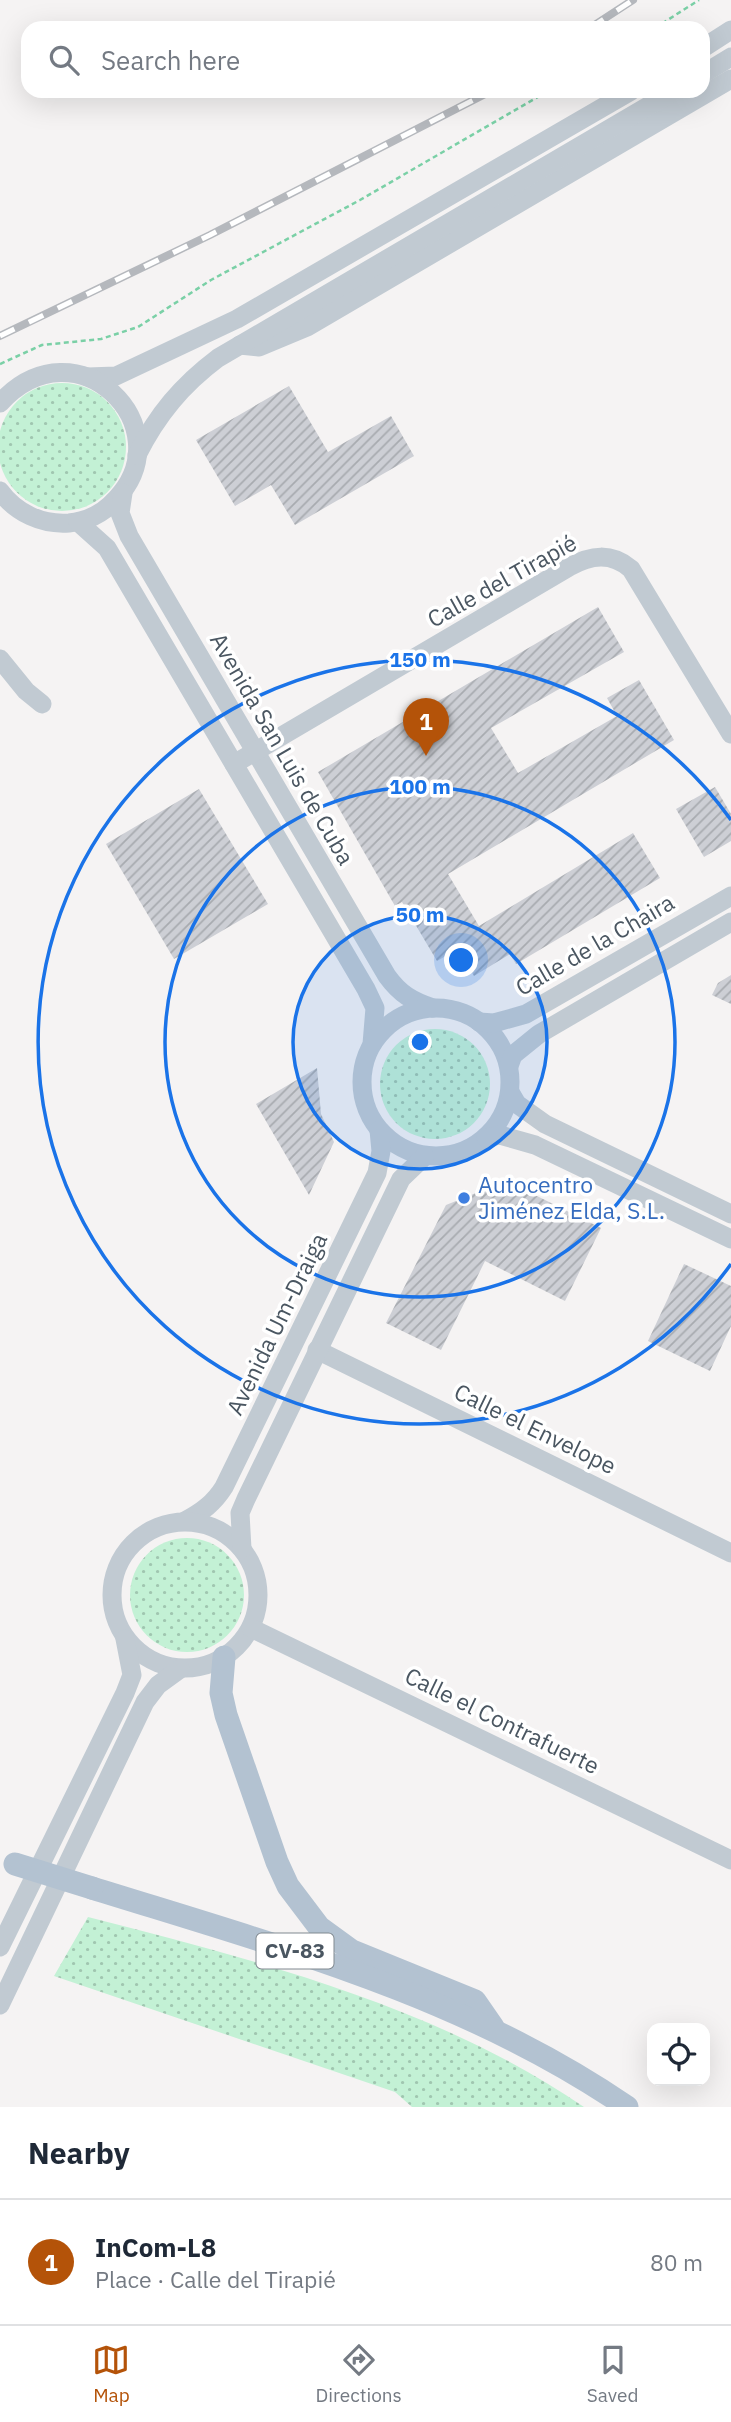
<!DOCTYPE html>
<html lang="en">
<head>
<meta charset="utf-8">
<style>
  :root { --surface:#fff; --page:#f6f6f7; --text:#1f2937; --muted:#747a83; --line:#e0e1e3; --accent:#b45309 }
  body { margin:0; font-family:"IBM Plex Sans",sans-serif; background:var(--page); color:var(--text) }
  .controls { position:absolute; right:21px; bottom:21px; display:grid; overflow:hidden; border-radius:14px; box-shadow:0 7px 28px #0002 }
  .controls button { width:63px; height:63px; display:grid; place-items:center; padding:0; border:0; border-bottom:2px solid var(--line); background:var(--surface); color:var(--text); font:35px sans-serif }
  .you { position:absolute; left:462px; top:961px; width:24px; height:24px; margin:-18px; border:5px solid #fff; border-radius:50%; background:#1a73e8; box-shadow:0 0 0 10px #1a73e833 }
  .badge { display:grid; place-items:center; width:46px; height:46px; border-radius:50%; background:var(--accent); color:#fff; font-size:23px; font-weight:700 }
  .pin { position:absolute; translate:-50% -58px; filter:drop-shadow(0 2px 4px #0008) }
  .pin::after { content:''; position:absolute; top:37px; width:24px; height:21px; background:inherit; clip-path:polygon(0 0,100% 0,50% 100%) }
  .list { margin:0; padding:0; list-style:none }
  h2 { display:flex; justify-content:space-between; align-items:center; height:91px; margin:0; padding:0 28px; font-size:30px }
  h2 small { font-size:23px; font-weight:400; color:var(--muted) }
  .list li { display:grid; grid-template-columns:46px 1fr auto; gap:21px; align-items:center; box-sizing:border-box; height:126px; padding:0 28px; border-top:2px solid var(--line) }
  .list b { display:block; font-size:26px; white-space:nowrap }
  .list p { margin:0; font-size:23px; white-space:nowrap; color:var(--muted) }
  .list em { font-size:23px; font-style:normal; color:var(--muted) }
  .icon { flex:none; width:38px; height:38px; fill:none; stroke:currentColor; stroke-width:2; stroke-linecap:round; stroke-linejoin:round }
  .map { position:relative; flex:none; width:731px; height:2107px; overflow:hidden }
  .search { position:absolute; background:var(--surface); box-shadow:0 7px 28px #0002; left:21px; right:21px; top:21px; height:77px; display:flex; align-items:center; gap:18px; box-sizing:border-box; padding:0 24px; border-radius:21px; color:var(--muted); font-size:26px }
  .sheet { height:217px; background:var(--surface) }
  nav { display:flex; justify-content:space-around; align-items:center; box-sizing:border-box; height:98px; border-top:2px solid var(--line); background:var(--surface); font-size:19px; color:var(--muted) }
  nav a { display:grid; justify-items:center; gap:4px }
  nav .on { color:var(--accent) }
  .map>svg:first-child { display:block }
  .grass { fill:url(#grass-dots) }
  .building { fill:url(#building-hatch) }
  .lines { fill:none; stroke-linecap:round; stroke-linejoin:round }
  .path { stroke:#7ad0a6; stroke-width:2.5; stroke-dasharray:5 3.5; stroke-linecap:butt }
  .minor { stroke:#c1cad2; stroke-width:19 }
  .major { stroke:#b3c2d1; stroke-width:23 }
  .rail-casing { stroke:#b5b8bd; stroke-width:8 }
  .rail { stroke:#fff; stroke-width:5; stroke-dasharray:16; stroke-linecap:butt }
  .major-bridge { stroke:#b3c2d1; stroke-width:23 }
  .ring { fill:none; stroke:#1a73e8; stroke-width:3.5 }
  .shop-dot { fill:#3f7fe0; stroke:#fff; stroke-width:2.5 }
  .labels { text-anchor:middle; stroke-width:7; stroke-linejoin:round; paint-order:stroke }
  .shield { fill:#fff; stroke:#808990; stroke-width:2 }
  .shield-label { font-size:21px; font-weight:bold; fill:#4a5661 }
  .street-label { font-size:23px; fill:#4a5661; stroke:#fff }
  .shop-label { font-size:23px; fill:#366cbe; stroke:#fff; text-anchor:start }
  .centre { fill:#1a73e8; stroke:#fff; stroke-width:3.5 }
  .ring-label { font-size:21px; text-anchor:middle; font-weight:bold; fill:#1a73e8; stroke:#fff; stroke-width:7; stroke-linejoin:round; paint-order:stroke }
</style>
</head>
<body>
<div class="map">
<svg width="731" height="2107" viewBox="0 0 731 2107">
  <defs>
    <pattern id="grass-dots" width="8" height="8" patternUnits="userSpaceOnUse" patternTransform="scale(1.75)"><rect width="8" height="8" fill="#c3f1d5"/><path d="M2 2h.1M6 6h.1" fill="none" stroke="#a0c6b0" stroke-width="1.8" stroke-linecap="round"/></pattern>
    <pattern id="building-hatch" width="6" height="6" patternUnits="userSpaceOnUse" patternTransform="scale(1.75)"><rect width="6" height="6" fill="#cdcfd5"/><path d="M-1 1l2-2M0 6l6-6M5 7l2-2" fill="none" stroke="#a8abb0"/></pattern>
  </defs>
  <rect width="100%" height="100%" fill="#f5f3f3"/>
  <g class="grass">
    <circle cx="62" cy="447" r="64"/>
    <circle cx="435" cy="1084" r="55"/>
    <circle cx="187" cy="1595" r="57"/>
    <path d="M 88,1917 C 259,1961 436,2006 584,2107 L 412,2107 L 395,2092 L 54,1976 Z"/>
  </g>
  <g class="building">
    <path d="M 289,386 L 328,452 L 391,416 L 414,456 L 295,525 L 271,485 L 235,506 L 196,440 Z"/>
    <path d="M 598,607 L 624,652 L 491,728 L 518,773 L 617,716 L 607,698 L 639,680 L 674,740 L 448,874 L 479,926 L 633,833 L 660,878 L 516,964 L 510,954 L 474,976 L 458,949 L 437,961 L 402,902 L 395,906 L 318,772 Z"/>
    <path d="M 715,787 L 731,814 L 731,841 L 704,857 L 676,809 Z"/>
    <path d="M 199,789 L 268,904 L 174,959 L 106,844 Z"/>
    <path d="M 731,975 L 731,1004 L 712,995 L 718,983 Z"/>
    <path d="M 317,1068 L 321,1114 L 334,1142 L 309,1195 L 256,1104 Z"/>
    <path d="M 513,1178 L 525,1185 L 523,1189 L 601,1228 L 565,1301 L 485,1261 L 441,1350 L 386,1323 L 446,1205 Z"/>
    <path d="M 684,1264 L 731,1286 L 731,1326 L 710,1371 L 648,1341 Z"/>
  </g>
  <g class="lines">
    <g class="path">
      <path d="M 655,28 L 699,0"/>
      <path d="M 0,364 L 42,345 L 101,339 L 138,327 L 211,280 L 360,200 L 548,91"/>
    </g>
    <g class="minor">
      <path d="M 703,48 L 731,30"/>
      <path d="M 703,74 L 731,57"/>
      <path d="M 240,345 L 259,347 L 307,327 L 731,79"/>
      <path d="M 88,377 L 116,376 L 237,319 L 631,91"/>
      <path d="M 0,403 C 77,319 184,428 116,499 C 104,513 88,521 69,523 C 42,525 16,513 0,491"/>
      <path d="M 137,455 C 157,415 182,385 218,358 L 674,91"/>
      <path d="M 123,493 L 120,513 L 129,536 L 387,976 C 400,994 412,1001 433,1008"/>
      <path d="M 78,522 L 107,548 L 366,989 L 375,1008 L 372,1044"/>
      <path d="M 0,659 L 26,691 L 42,704"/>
      <path d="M 234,764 L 569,567 C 591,555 611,552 631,569 L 731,734"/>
      <circle cx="436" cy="1082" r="74"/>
      <path d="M 479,1022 L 494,1023 L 526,1014 L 731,896"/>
      <path d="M 509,1066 L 513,1055 L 539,1034 L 731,922"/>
      <path d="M 510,1092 L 517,1104 L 545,1124 L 731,1214"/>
      <path d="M 486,1138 L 500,1135 L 535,1145 L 731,1239"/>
      <path d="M 317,1350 L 731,1553"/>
      <path d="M 185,1521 C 202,1512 214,1503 224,1487 L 377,1173 L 381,1151 L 379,1130"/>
      <circle cx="185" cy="1595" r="73"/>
      <path d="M 242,1549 L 240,1513 L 246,1499 L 401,1179 L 425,1156"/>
      <path d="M 251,1628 L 731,1860"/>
      <path d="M 0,1947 L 125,1693 L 132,1675 L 125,1639"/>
      <path d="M 0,2005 L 145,1702 L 158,1685 L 180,1669"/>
    </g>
    <g class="major">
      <path d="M 224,1657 L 221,1693 L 226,1715 L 277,1862 L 288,1886 L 319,1927 L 352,1951 L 475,2001 L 493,2027"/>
      <path d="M 92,1888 C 278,1946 465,1996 627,2107"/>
    </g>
    <g class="rail-casing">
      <g id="rail">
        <path d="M 590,28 L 633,0"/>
        <path d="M 0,336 L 210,235 L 491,91"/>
      </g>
    </g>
    <use href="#rail" class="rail"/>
    <path class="major-bridge" d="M 15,1864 L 92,1888"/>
  </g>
  <circle cx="420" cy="1042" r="127" fill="#1a73e8" fill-opacity=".12"/>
  <g class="ring">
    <circle cx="420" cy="1042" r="127"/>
    <circle cx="420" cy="1042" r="255"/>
    <path d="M731 1264A382 382 0 1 1 731 820"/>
  </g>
  <circle class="shop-dot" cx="464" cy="1198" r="7"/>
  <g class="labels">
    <rect class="shield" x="256.5" y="1933.5" width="77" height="35" rx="5"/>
    <g class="shield-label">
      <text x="295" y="1958">CV-83</text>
    </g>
    <g class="street-label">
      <text transform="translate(502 581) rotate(-29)" y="8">Calle del Tirapié</text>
      <text transform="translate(282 749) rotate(60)" y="8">Avenida San Luis de Cuba</text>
      <text transform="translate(595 945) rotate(-30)" y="8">Calle de la Chaira</text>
      <text transform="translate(277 1324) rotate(-64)" y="8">Avenida Um-Draiga</text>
      <text transform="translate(535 1429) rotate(26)" y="8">Calle el Envelope</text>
      <text transform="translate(502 1721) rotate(26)" y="8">Calle el Contrafuerte</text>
    </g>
    <g class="shop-label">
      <text x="478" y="1193">Autocentro<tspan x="478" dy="26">Jiménez Elda, S.L.</tspan></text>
    </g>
  </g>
  <circle cx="420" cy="1042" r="10" class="centre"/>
  <g class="ring-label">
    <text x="420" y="667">150 m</text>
    <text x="420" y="794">100 m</text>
    <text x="420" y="922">50 m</text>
  </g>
</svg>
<div class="controls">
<button><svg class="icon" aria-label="locate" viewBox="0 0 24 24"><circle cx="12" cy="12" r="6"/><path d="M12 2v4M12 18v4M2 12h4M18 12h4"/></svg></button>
</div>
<div class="you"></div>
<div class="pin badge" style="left:426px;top:756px">1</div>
<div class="search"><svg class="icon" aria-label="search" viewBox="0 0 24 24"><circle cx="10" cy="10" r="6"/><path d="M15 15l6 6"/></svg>Search here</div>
</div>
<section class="sheet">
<h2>Nearby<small></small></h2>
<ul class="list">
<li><span class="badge">1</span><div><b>InCom-L8</b><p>Place · Calle del Tirapié</p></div><em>80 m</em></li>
</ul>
</section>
<nav>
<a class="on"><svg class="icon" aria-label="map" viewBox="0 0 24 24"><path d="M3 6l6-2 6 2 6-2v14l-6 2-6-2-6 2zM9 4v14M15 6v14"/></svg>Map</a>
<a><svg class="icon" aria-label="directions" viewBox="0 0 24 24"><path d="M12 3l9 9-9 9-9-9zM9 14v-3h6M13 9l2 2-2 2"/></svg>Directions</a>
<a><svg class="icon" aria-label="saved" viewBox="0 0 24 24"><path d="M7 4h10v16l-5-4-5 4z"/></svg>Saved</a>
</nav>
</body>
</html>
